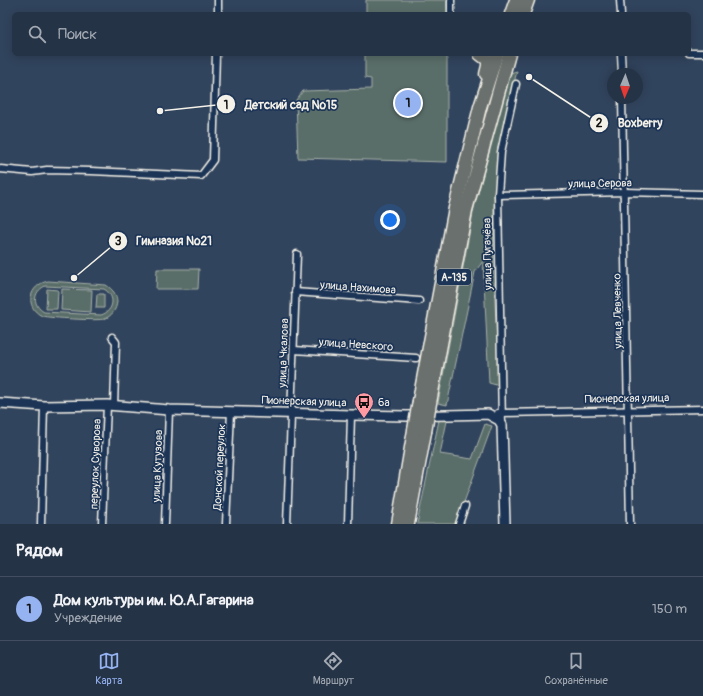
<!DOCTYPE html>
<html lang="ru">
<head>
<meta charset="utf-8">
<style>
  :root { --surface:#253346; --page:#2d3b4d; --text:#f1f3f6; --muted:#a3aab3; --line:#424e5f; --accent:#95b2f1 }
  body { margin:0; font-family:Pangolin,sans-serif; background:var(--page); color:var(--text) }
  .compass { position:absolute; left:607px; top:68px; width:36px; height:36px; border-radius:50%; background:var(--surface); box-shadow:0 2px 10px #0003; rotate:182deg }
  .you { position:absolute; left:390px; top:220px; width:14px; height:14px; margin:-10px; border:3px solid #fff; border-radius:50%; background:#1a73e8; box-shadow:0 0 0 6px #1a73e833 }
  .badge { display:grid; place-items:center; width:26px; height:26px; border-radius:50%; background:var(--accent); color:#111; font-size:13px; font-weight:700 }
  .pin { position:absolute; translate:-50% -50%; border:2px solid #fff; box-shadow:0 1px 4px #0006 }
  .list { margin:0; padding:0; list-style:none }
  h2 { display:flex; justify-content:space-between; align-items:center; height:52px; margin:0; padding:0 16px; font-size:17px }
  h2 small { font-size:13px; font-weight:400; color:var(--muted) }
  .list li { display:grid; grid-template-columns:26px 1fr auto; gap:12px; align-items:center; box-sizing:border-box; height:64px; padding:0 16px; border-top:1px solid var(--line) }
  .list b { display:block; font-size:15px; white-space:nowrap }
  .list p { margin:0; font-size:13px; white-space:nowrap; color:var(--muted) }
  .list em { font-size:13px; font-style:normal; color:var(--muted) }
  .icon { flex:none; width:22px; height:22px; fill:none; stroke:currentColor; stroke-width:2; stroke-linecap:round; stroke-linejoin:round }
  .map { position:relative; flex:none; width:703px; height:524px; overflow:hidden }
  .search { position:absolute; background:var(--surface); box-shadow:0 2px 10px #0003; left:12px; right:12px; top:12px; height:44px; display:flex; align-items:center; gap:10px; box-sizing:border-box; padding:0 14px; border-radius:6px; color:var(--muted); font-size:15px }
  .sheet { height:116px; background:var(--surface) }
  nav { display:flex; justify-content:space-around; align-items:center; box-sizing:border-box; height:56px; border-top:1px solid var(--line); background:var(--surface); font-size:11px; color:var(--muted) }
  nav a { display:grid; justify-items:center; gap:2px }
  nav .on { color:var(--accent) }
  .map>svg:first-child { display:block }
  .green { fill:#5a6e69; stroke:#a7b0a8; fill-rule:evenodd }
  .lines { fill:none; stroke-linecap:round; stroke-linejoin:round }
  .street-casing { stroke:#f4f1e8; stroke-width:9 }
  .secondary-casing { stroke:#f4f1e8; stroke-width:12 }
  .highway-casing { stroke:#f4f1e8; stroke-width:15 }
  .street { stroke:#1d3557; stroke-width:6 }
  .secondary { stroke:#1d3557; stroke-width:9 }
  .highway { stroke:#6a706d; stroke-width:12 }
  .highway-bridge-casing { stroke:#f4f1e8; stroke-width:15; stroke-linecap:butt }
  .highway-bridge { stroke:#6a706d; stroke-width:12 }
  .labels { text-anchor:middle; stroke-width:3.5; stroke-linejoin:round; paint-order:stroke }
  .shield { fill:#1d3557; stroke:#b4b9bc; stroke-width:1 }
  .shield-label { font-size:10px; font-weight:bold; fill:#f4f1e8 }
  .street-label { font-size:11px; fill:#f4f1e8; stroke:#1d3557 }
  .poi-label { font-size:11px; fill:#f4f1e8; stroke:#1d3557; text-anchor:start }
  .leader { fill:none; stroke:#f4f1e8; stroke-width:1.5 }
  .callout-dot { fill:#f4f1e8; stroke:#1d3557; stroke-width:1.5 }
  .mark-label { font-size:12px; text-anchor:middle; font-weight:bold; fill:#111 }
  .callout-label { font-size:12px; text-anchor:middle; font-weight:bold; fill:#f4f1e8; stroke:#1d3557; stroke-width:3.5; stroke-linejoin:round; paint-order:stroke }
</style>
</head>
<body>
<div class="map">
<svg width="703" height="524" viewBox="0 0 703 524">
  <rect width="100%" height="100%" fill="#31445d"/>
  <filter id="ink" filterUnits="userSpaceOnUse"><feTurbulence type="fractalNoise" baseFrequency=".025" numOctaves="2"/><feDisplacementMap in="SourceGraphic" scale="8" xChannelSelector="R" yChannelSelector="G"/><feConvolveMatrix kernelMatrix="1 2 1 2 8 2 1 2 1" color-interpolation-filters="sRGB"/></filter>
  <g filter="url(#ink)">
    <g class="green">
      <rect x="366" y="0" width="81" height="14"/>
      <path d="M 365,54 L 447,54 L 447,162 L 298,158 L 296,100 L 303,91 L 371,89 L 371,79 L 365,78 Z"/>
      <path d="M 517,71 C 510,100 499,134 497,164 C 490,237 495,313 500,386 L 489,383 L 483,261 L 475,272 L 447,405 L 438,403 L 474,208 L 510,73 Z"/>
      <path d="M 157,269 L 199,269 L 198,289 L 156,289 Z"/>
      <path d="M 48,281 L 106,285 C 112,289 117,294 117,302 C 116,310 112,316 104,319 C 99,321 49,318 42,316 C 24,307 29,285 48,281 ZM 45,286 L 104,289 C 116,296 114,311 101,315 L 44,312 C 32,305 33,292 45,286 Z"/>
      <path d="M 47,289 L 58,290 L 57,309 L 46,309 Z"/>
      <path d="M 62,289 L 92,290 L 91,312 L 61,310 Z"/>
      <path d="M 97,294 L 104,294 L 104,308 L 96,308 Z"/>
      <path d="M 439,420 L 447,421 L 440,454 L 472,459 L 485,424 L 492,426 L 456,524 L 417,524 Z"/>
    </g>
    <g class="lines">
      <g class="street-casing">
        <g id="street">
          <path d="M 620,0 L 621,14"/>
          <path d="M 218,14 L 218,0"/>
          <path d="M 451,14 L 451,0"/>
          <path d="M 689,53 L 703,53"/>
          <path d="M 621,54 L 622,74"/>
          <path d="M 622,98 L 630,524"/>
          <path d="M 0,169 L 32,172 L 47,170 L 91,171 L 201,176 L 213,160 L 216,54"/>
          <path d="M 498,195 L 625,192 L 703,194"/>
          <path d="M 295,292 L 419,301"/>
          <path d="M 112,337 L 116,342 L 114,406"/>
          <path d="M 294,350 L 416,358"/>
          <path d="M 498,413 L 703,409"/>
          <path d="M 502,425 L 498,195 L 501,152 L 516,84"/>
          <path d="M 41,524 L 44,406"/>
          <path d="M 102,524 L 107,405"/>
          <path d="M 165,524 L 169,410"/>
          <path d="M 226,524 L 231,411"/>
          <path d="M 287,524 L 297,254"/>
          <path d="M 348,524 L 351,415"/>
          <path d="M 459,524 L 465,506"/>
        </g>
      </g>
      <g class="secondary-casing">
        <path id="secondary" d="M 0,403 L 44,406 L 107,405 L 169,410 L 351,415 L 407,416 L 488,414 L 499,420 L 502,425 L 505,524"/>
      </g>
      <g class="highway-casing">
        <g id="highway">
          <path d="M 511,14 L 516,0"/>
          <path d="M 523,14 L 528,0"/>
          <path d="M 480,54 L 488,60 L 488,66 L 486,74"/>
          <path d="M 419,401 L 455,208 L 480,107 L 497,54"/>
          <path d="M 430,403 L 466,210 L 509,54"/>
          <path d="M 398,524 L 414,430"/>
          <path d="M 408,524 L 425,432"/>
        </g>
      </g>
      <use href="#street" class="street"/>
      <use href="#secondary" class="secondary"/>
      <use href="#highway" class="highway"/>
      <g class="highway-bridge-casing">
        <g id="highway-bridge">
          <path d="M 414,430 L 419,401"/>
          <path d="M 425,432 L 430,403"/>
        </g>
      </g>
      <use href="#highway-bridge" class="highway-bridge"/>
    </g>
  </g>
  <defs>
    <g id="bus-pin" transform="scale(1)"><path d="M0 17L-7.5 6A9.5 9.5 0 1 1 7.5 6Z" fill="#ff9aa2" stroke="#1d3557"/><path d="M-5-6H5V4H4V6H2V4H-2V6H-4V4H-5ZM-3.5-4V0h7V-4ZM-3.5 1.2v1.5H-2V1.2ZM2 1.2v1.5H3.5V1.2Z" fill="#111"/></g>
  </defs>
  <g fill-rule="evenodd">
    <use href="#bus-pin" x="364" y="402"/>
  </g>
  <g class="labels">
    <rect class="shield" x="437" y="269" width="34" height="16" rx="3"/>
    <g class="shield-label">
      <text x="454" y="281">А-135</text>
    </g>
    <g class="street-label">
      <text transform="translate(600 183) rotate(-1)" y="4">улица Серова</text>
      <text transform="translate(487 254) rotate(-91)" y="4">улица Пугачёва</text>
      <text transform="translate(358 287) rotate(4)" y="4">улица Нахимова</text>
      <text transform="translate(617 311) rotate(-91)" y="4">улица Левченко</text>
      <text transform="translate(356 344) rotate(4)" y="4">улица Невского</text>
      <text transform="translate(283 353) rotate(-88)" y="4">улица Чкалова</text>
      <text transform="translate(627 398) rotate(-1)" y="4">Пионерская улица</text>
      <text transform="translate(304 401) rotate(2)" y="4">Пионерская улица</text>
      <text transform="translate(95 464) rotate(-88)" y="4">переулок Суворова</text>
      <text transform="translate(157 466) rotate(-88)" y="4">улица Кутузова</text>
      <text transform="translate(219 467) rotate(-87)" y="4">Донской переулок</text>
    </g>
    <g class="poi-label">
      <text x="378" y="406">6а</text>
    </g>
  </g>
  <path class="leader" d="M160 111L226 104M529 77L599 123M74 278L118 241"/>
  <g class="callout-dot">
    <circle cx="160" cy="111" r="4"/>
    <circle cx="529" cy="77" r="4"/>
    <circle cx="74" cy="278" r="4"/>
    <circle cx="226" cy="104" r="10"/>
    <circle cx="599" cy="123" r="10"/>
    <circle cx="118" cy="241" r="10"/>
  </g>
  <g class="mark-label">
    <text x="226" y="109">1</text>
    <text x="599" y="127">2</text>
    <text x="118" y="245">3</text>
  </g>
  <g class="callout-label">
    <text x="291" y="109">Детский сад №15</text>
    <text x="640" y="127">Boxberry</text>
    <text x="174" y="245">Гимназия №21</text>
  </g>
</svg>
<svg class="compass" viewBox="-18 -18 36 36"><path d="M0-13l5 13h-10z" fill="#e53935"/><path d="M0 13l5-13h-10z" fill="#a3aab3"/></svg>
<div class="you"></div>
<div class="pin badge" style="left:408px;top:103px">1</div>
<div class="search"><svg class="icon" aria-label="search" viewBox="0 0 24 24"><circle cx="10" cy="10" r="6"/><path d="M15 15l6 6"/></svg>Поиск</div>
</div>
<section class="sheet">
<h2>Рядом<small></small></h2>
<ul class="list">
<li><span class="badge">1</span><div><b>Дом культуры им. Ю.А.Гагарина</b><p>Учреждение</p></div><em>150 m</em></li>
</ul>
</section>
<nav>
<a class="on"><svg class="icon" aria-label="map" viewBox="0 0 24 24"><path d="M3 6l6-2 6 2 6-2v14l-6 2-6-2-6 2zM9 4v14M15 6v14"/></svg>Карта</a>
<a><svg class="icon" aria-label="directions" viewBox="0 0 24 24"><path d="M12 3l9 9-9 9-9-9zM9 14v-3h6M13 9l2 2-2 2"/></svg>Маршрут</a>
<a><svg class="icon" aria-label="saved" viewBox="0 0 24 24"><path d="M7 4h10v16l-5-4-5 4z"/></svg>Сохранённые</a>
</nav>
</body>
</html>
